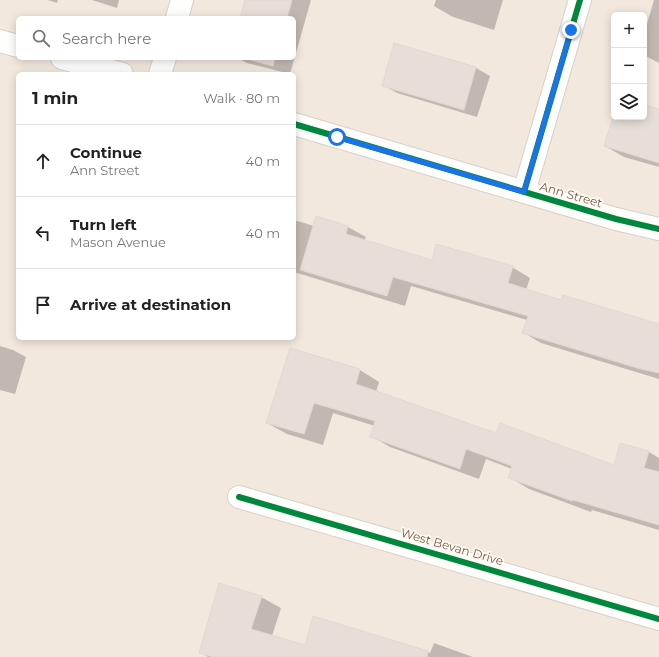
<!DOCTYPE html>
<html lang="en">
<head>
<meta charset="utf-8">
<style>
  :root { --surface:#fff; --page:#f2f2f2; --text:#222; --muted:#767676; --line:#e0e0e0 }
  body { margin:0; font-family:Montserrat,sans-serif; background:var(--page); color:var(--text) }
  .controls { position:absolute; right:12px; top:12px; display:grid; overflow:hidden; border-radius:6px; box-shadow:0 2px 10px #0003 }
  .controls button { width:36px; height:36px; display:grid; place-items:center; padding:0; border:0; border-bottom:1px solid var(--line); background:var(--surface); color:var(--text); font:20px sans-serif }
  .stop { position:absolute; width:12px; height:12px; margin:-9px; border:3px solid #1a73e8; border-radius:50%; background:#fff }
  .stop.end { background:#1a73e8; border-color:#fff; box-shadow:0 1px 4px #0008 }
  .list { margin:0; padding:0; list-style:none }
  h2 { display:flex; justify-content:space-between; align-items:center; height:52px; margin:0; padding:0 16px; font-size:17px }
  h2 small { font-size:13px; font-weight:400; color:var(--muted) }
  .list li { display:grid; grid-template-columns:26px 1fr auto; gap:12px; align-items:center; box-sizing:border-box; height:72px; padding:0 16px; border-top:1px solid var(--line) }
  .list b { display:block; font-size:15px; white-space:nowrap }
  .list p { margin:0; font-size:13px; white-space:nowrap; color:var(--muted) }
  .list em { font-size:13px; font-style:normal; color:var(--muted) }
  .icon { flex:none; width:22px; height:22px; fill:none; stroke:currentColor; stroke-width:2; stroke-linecap:round; stroke-linejoin:round }
  .map { position:relative; flex:none; width:659px; height:657px; overflow:hidden }
  .search { position:absolute; background:var(--surface); box-shadow:0 2px 10px #0003; left:16px; top:16px; width:280px; height:44px; display:flex; align-items:center; gap:10px; box-sizing:border-box; padding:0 14px; border-radius:6px; color:var(--muted); font-size:15px }
  .panel { position:absolute; background:var(--surface); box-shadow:0 2px 10px #0003; left:16px; top:72px; width:280px; height:268px; border-radius:6px }
  .map>svg:first-child { display:block }
  .residential { fill:#f2e8de; fill-rule:evenodd }
  .shadow { fill:#0003 }
  .building { fill:#e6ded7; stroke:#e2d8d2 }
  .lines { fill:none; stroke-linecap:round; stroke-linejoin:round }
  .minor-casing { stroke:#d7d1cb; stroke-width:24 }
  .minor { stroke:#fefefd; stroke-width:22 }
  .cycleway-casing { stroke:#fffaf3; stroke-width:8 }
  .cycleway { stroke:#00873e; stroke-width:6 }
  .route { stroke:#1a73e8; stroke-width:5 }
  .labels { text-anchor:middle; stroke-width:3.5; stroke-linejoin:round; paint-order:stroke }
  .street-label { font-size:12px; fill:#7a5c4d; stroke:#fffaf3 }
</style>
</head>
<body>
<div class="map">
<svg width="659" height="657" viewBox="0 0 659 657">
  <rect width="100%" height="100%" fill="#f9f5f0"/>
  <path class="residential" d="M 0,0 L 659,0 L 659,657 L 0,657 ZM 614,15 L 644,15 L 644,117 L 614,117 ZM 18,18 L 294,18 L 294,58 L 18,58 ZM 18,74 L 294,74 L 294,338 L 18,338 Z"/>
  <g class="shadow">
    <path d="M 48,0 L 58,0 L 57,3 Z"/>
    <path d="M 92,0 L 119,0 L 117,8 Z"/>
    <path d="M 246,0 L 311,0 L 290,74 L 247,63 L 238,58 L 294,58 L 294,18 L 241,18 Z"/>
    <path d="M 436,0 L 503,0 L 494,30 L 453,17 L 434,6 Z"/>
    <path d="M 654,0 L 659,0 L 659,63 L 644,55 L 644,34 Z"/>
    <path d="M 395,44 L 476,68 L 490,76 L 477,117 L 397,93 L 383,85 Z"/>
    <path d="M 644,106 L 659,110 L 659,167 L 624,157 L 605,146 L 614,117 L 644,117 Z"/>
    <path d="M 294,220 L 314,226 L 348,227 L 366,237 L 364,241 L 432,261 L 512,267 L 530,278 L 526,290 L 659,328 L 659,379 L 541,343 L 524,333 L 527,320 L 411,286 L 405,306 L 294,272 Z"/>
    <path d="M 0,346 L 13,350 L 26,357 L 15,394 L 0,390 Z"/>
    <path d="M 290,349 L 360,370 L 379,382 L 376,392 L 496,435 L 614,467 L 621,444 L 649,452 L 659,458 L 659,530 L 592,510 L 591,512 L 529,489 L 509,477 L 512,469 L 486,459 L 479,479 L 390,447 L 371,436 L 375,426 L 333,413 L 323,445 L 287,434 L 267,423 Z"/>
    <path d="M 261,597 L 281,608 L 272,636 L 298,657 L 208,657 L 200,652 Z"/>
    <path d="M 314,618 L 430,653 L 434,643 L 473,657 L 303,657 Z"/>
  </g>
  <g class="building">
    <path d="M 245,0 L 292,0 L 287,18 L 240,18 Z"/>
    <path d="M 394,43 L 476,67 L 464,110 L 382,86 Z"/>
    <path d="M 244,58 L 275,58 L 273,66 Z"/>
    <path d="M 644,105 L 659,109 L 659,163 L 604,146 L 614,114 L 614,117 L 644,117 Z"/>
    <path d="M 316,216 L 348,226 L 346,234 L 432,260 L 436,244 L 513,266 L 508,283 L 561,300 L 563,295 L 659,324 L 659,373 L 637,368 L 522,333 L 528,316 L 393,277 L 387,296 L 300,270 Z"/>
    <path d="M 290,348 L 360,369 L 356,384 L 496,433 L 500,423 L 614,465 L 620,443 L 649,451 L 644,468 L 659,472 L 659,525 L 573,500 L 572,501 L 508,478 L 512,466 L 466,449 L 460,469 L 370,437 L 375,421 L 314,403 L 304,434 L 266,423 Z"/>
    <path d="M 219,583 L 262,596 L 251,629 L 305,645 L 313,616 L 428,651 L 427,657 L 213,657 L 199,653 Z"/>
  </g>
  <g class="lines">
    <g class="minor-casing">
      <g id="minor">
        <path d="M 177,18 L 182,0"/>
        <path d="M 0,41 L 18,46"/>
        <path d="M 62,58 L 122,74"/>
        <path d="M 160,74 L 165,58"/>
        <path d="M 294,124 L 616,219 L 659,229"/>
        <path d="M 524,192 L 580,0"/>
        <path d="M 239,497 L 659,619"/>
      </g>
    </g>
    <use href="#minor" class="minor"/>
    <g class="cycleway-casing">
      <g id="cycleway">
        <path d="M 294,124 L 616,219 L 659,229"/>
        <path d="M 524,192 L 580,0"/>
        <path d="M 239,497 L 659,619"/>
      </g>
    </g>
    <use href="#cycleway" class="cycleway"/>
  </g>
  <g class="lines">
    <path class="route" d="M 337,137 L 524,192 L 571,30"/>
  </g>
  <g class="labels">
    <g class="street-label">
      <text transform="translate(571 195) rotate(16)" y="4">Ann Street</text>
      <text transform="translate(452 547) rotate(16)" y="4">West Bevan Drive</text>
    </g>
  </g>
</svg>
<div class="controls">
<button>+</button>
<button>−</button>
<button><svg class="icon" aria-label="layers" viewBox="0 0 24 24"><path d="M12 4l9 5-9 5-9-5zM3 14l9 5 9-5"/></svg></button>
</div>
<div class="stop" style="left:337px;top:137px"></div>
<div class="stop end" style="left:571px;top:30px"></div>
<div class="search"><svg class="icon" aria-label="search" viewBox="0 0 24 24"><circle cx="10" cy="10" r="6"/><path d="M15 15l6 6"/></svg>Search here</div>
<section class="panel">
<h2>1 min<small>Walk · 80 m</small></h2>
<ul class="list">
<li><svg class="icon" aria-label="ahead" viewBox="0 0 24 24"><path d="M12 20V5M6 11l6-6 6 6"/></svg><div><b>Continue</b><p>Ann Street</p></div><em>40 m</em></li>
<li><svg class="icon" aria-label="left" viewBox="0 0 24 24"><path d="M17 20v-9H6M10 6l-5 5 5 5"/></svg><div><b>Turn left</b><p>Mason Avenue</p></div><em>40 m</em></li>
<li><svg class="icon" aria-label="arrive" viewBox="0 0 24 24"><path d="M6 21V4h12l-3 4 3 4H6"/></svg><div><b>Arrive at destination</b></div></li>
</ul>
</section>
</div>
</body>
</html>
